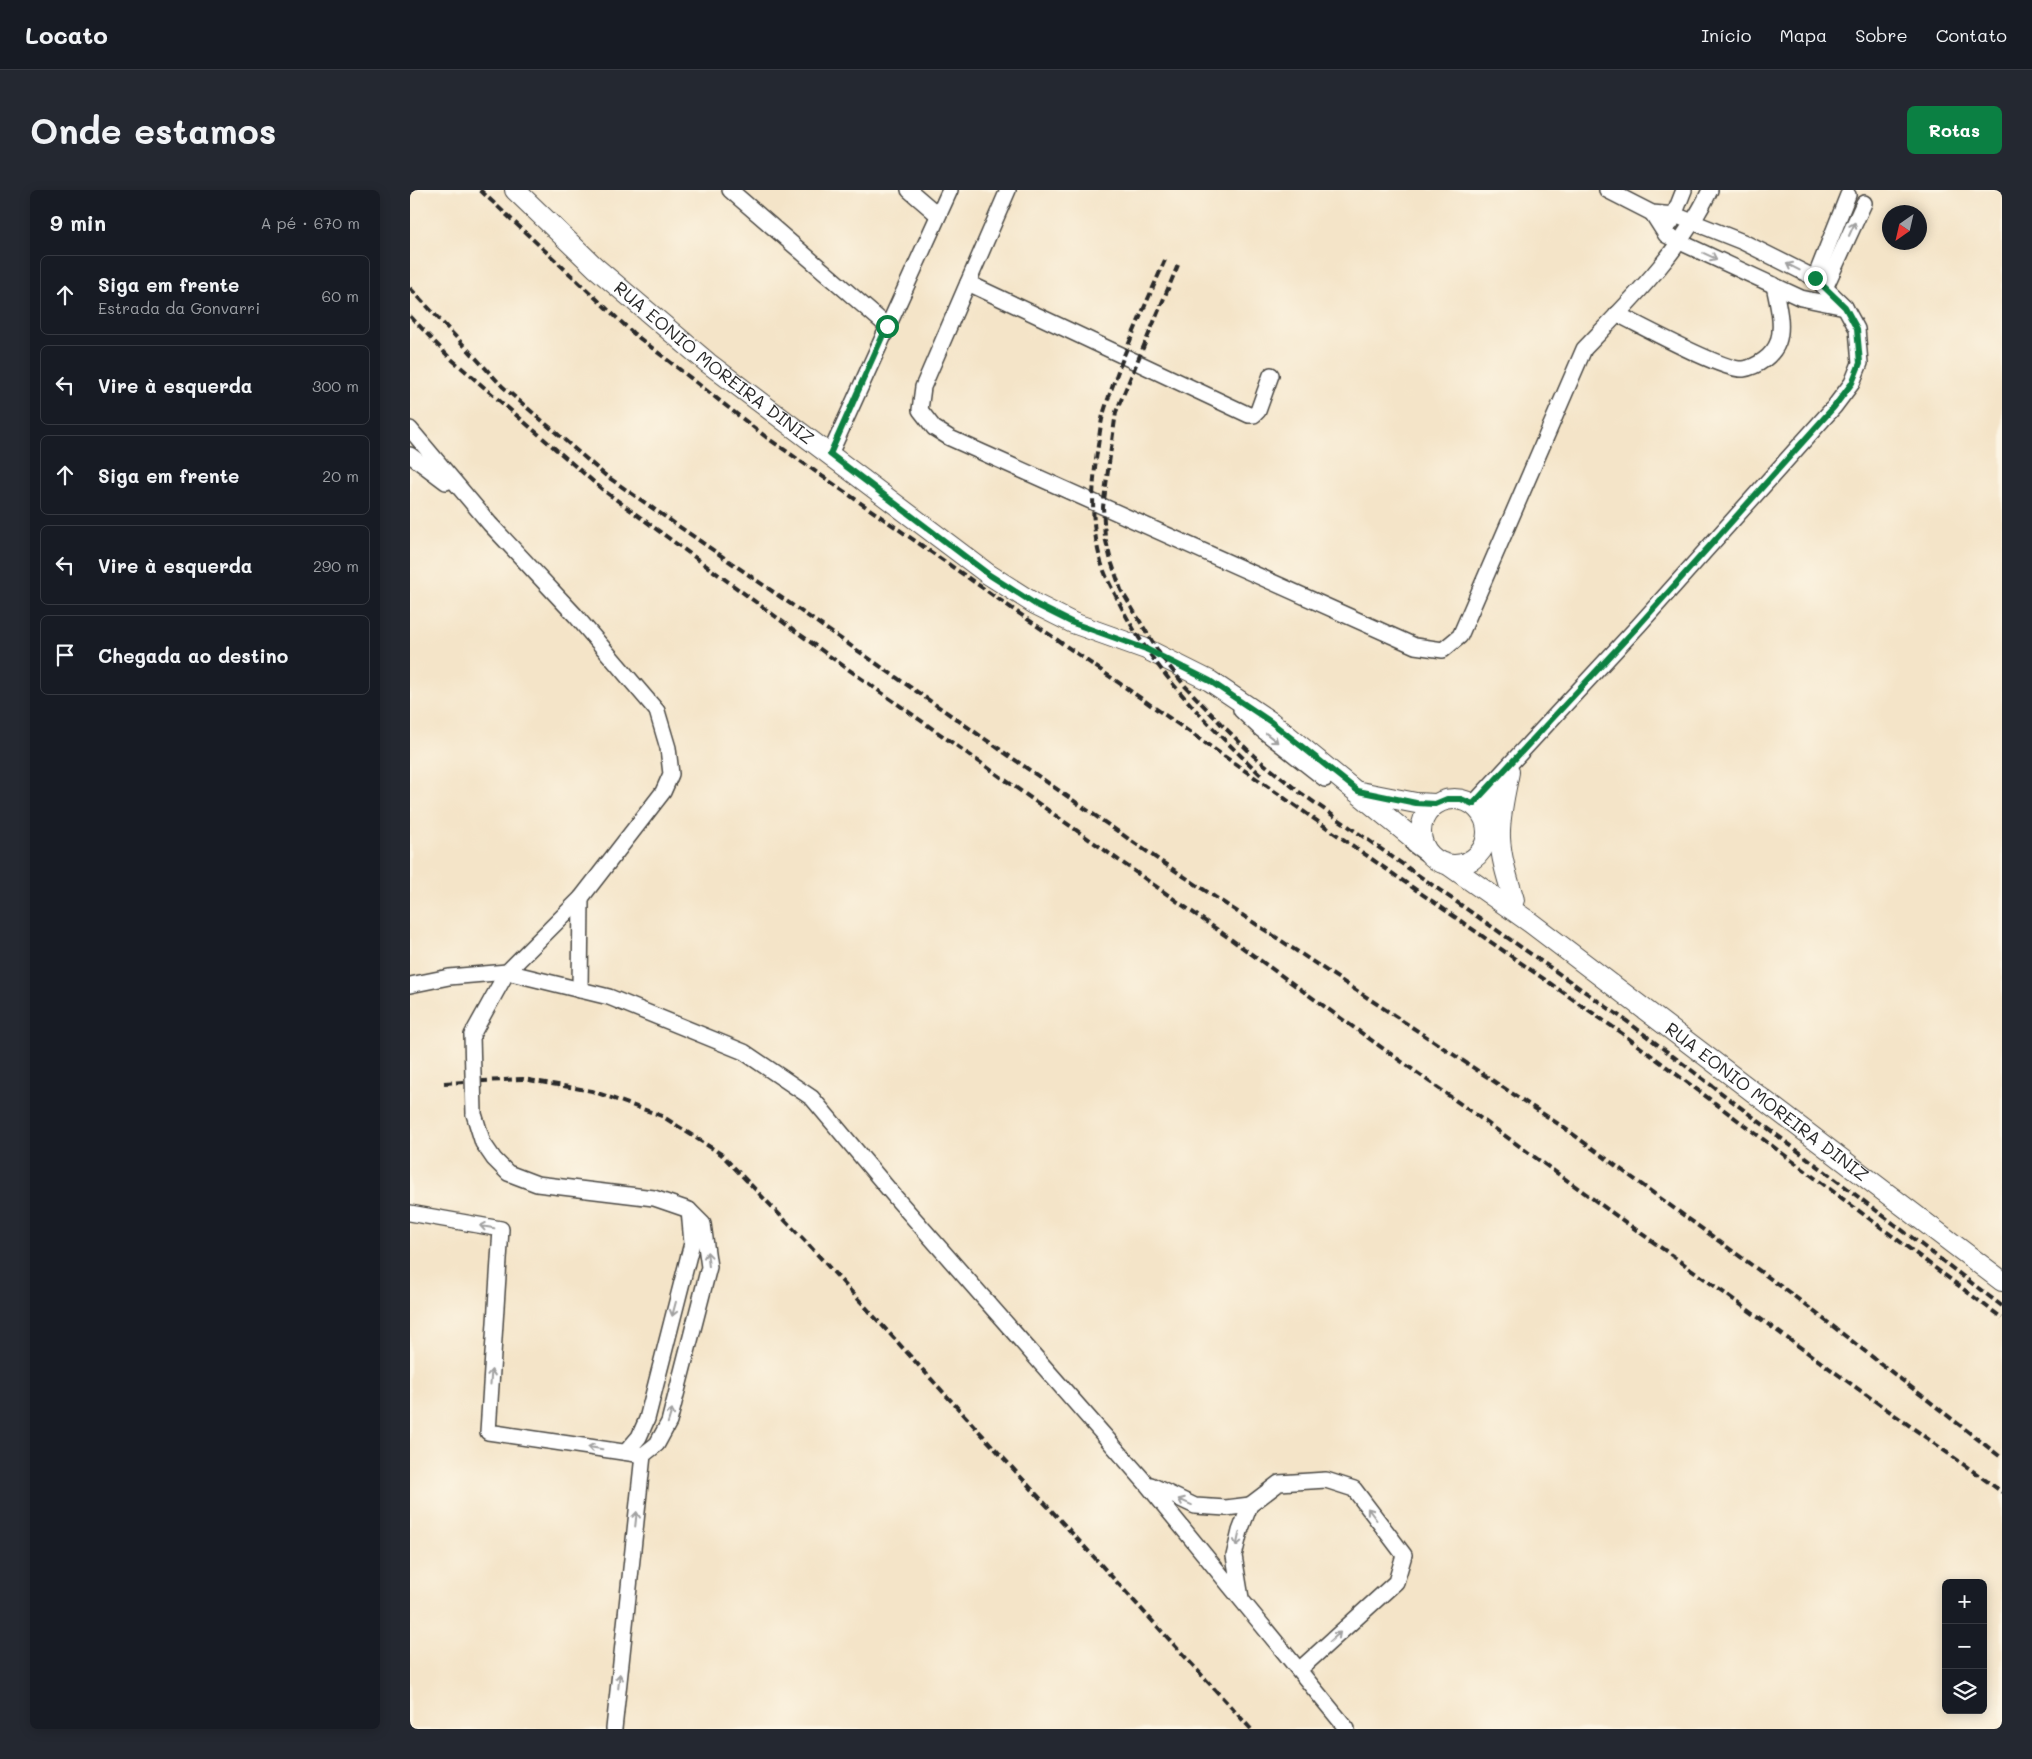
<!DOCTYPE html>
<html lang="pt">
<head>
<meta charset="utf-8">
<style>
  :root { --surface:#171b24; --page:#242831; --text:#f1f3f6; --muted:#9ea1a6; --line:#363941; --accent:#0b8043 }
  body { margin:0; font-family:Mali,sans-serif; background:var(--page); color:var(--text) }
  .controls { position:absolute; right:15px; bottom:15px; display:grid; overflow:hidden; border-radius:8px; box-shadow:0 2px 12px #0003 }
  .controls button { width:45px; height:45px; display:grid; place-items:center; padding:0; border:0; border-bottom:1px solid var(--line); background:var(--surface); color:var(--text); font:25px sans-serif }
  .compass { position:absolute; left:1472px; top:15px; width:45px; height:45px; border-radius:50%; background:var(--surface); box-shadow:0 2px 12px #0003; rotate:214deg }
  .stop { position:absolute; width:15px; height:15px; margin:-11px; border:4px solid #0b8043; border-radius:50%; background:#fff }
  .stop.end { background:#0b8043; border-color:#fff; box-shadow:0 1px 5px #0008 }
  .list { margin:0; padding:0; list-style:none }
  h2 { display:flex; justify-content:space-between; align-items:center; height:65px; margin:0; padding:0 20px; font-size:21px }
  h2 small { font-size:16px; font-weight:400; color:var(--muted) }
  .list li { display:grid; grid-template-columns:32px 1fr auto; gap:15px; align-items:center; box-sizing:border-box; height:80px; margin:0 10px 10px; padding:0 10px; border:1px solid var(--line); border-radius:8px }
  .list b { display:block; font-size:19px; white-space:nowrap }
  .list p { margin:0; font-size:16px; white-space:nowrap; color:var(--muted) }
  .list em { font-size:16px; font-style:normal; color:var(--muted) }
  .icon { flex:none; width:28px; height:28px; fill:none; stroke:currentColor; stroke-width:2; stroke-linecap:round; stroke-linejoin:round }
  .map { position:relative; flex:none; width:1592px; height:1539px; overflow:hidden; border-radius:8px }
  header { display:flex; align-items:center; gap:30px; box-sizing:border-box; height:70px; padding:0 25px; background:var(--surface); border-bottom:1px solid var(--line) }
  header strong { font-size:24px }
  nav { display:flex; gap:28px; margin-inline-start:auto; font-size:18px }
  .intro { display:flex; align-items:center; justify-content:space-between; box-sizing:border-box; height:120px; padding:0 30px }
  h1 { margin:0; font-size:35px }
  .button { padding:12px 22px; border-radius:8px; background:var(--accent); color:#fff; font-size:18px; font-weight:700 }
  main { display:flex; gap:30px; padding:0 30px }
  aside { flex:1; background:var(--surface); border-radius:8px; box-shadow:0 2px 12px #0003 }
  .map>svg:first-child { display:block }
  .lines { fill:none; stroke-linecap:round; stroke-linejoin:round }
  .minor-casing { stroke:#494743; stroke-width:18 }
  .major-casing { stroke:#494743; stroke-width:22 }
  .minor { stroke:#fff; stroke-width:15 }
  .major { stroke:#fff; stroke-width:20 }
  .rail { stroke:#2b2b2b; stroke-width:4; stroke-dasharray:8 4; stroke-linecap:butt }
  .minor-bridge-casing { stroke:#494743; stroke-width:18; stroke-linecap:butt }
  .minor-bridge { stroke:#fff; stroke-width:15 }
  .oneway { stroke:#a0a0a0 }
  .route { stroke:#0b8043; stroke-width:6 }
  .labels { text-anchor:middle; stroke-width:4; stroke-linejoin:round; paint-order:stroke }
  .street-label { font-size:18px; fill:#2b2b2b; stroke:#fcf5e5 }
</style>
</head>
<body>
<header>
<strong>Locato</strong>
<nav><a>Início</a><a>Mapa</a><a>Sobre</a><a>Contato</a></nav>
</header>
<div class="intro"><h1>Onde estamos</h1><a class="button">Rotas</a></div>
<main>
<aside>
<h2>9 min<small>A pé · 670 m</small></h2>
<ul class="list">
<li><svg class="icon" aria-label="ahead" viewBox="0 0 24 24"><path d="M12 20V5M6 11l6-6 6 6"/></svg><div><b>Siga em frente</b><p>Estrada da Gonvarri</p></div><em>60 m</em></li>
<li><svg class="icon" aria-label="left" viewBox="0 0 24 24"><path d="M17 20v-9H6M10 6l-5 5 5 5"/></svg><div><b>Vire à esquerda</b></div><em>300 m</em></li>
<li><svg class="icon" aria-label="ahead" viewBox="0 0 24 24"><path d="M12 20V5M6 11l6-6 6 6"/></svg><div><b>Siga em frente</b></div><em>20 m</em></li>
<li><svg class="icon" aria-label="left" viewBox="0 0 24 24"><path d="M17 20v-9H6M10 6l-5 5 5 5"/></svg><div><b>Vire à esquerda</b></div><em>290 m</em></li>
<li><svg class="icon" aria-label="arrive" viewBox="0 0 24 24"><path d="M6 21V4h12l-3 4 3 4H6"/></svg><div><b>Chegada ao destino</b></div></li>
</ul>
</aside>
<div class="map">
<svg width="1592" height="1539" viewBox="0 0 1592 1539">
  <rect width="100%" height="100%" fill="#fcf5e5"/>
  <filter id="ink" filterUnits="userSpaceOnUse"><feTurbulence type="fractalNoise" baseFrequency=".02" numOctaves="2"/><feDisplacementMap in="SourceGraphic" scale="10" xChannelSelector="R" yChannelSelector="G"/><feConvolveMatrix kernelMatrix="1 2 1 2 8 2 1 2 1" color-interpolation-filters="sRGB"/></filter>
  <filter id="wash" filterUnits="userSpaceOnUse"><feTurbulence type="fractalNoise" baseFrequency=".0096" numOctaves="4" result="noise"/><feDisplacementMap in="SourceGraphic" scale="20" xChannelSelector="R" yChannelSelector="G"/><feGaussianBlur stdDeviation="1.12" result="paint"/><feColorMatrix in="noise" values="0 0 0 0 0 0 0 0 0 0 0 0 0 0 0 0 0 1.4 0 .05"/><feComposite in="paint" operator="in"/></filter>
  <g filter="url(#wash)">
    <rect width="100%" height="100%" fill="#f4e4c8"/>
  </g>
  <g filter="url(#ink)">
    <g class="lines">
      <g class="minor-casing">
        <g id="minor">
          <path d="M 320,0 L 477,136"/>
          <path d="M 499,0 L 528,25"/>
          <path d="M 598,0 L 513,197 L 510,220 L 524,238 L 540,248 L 1005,456 L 1033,460 L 1050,446 L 1174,159 C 1219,112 1273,59 1300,0"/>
          <path d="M 1242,23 L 1256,45 L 1270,52 L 1391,108 L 1435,117"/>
          <path d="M 1261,33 L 1274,0"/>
          <path d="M 1405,88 L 1438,5"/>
          <path d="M 558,93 L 839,225 L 844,225 L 848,221 L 861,185"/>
          <path d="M 1415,98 L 1454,13"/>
          <path d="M 1207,124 C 1230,135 1313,181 1333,179 C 1347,177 1363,166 1368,152 C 1374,135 1367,112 1364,95"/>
          <path d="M 0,239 L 80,334 L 165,425 L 247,521 L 258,558 L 261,584 L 253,602 L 171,708 L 97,782 L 62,845"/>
          <path d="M 420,264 L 540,0"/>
          <path d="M 0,265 L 36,292"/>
          <path d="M 831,520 L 851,539 L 915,589"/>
          <path d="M 1063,614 L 1229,435 L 1424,217 L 1442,193 L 1450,173 L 1447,139 L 1435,117 L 1405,88 L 1333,52 L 1265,25 L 1242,23 L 1197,0"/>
          <path d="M 1073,624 L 1096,588"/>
          <path d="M 1004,655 L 1025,670"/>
          <path d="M 0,795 L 39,787 L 97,782 L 199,807 L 334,862 L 402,908 L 486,1008 L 735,1292 L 937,1539"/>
          <path d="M 170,800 L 171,708"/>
          <path d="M 64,924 L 73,953 L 84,969 L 98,983 L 127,994 L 244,1008 L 279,1020 L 293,1034 L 299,1077 L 259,1232 L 247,1254 L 233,1265 L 204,1539"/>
          <path d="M 0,1023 L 91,1039 L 78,1242 L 233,1265"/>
          <path d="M 216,1262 L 229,1247 L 237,1229 L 282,1053 L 279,1020"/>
          <path d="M 741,1295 L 785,1316 L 816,1318 L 840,1315"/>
          <path d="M 831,1408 L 824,1366 L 830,1341 L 840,1315 L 869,1293 L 916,1290 L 944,1299 L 994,1365 L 986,1392 L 889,1480"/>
        </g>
      </g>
      <g class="major-casing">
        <g id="major">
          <path id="s1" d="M 105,0 L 186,78 L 298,173 L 578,384 L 625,414 L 663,433 L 736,459 L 800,491 L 861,532 L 1015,658"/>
          <path d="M 1099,582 C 1095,604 1089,626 1090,648 C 1091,669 1098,690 1104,710"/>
          <path d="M 950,602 L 1006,613 L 1025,614"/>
          <circle cx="1044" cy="642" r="33"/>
          <path id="s2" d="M 1040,676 L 1121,733 L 1592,1091"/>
        </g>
      </g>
      <use href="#minor" class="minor"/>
      <use href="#major" class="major"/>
      <g class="rail">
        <path d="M 70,0 L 223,143 L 356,247 L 1210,842 L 1592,1128"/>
        <path d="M 755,70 C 733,121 709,172 693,225 C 690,237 689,250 687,262 C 682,296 681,331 689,364 C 692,379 699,393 706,406 C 739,477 795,532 851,585"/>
        <path d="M 768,75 L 706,222 L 693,317 L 695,347 L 701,371 L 711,400 L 751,466 L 775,496 L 811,534 L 844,566 L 888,601 L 1218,832 L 1592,1116"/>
        <path d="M 0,98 L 92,196 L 195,285 L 749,670 L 1153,937 L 1384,1106 L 1592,1268"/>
        <path d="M 0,126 L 39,167 L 193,300 L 418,465 L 812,743 L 1592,1302"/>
        <path d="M 34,893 L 113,889 L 182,901 L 252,926 L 311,964 L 396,1052 L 841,1539"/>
      </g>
      <g class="minor-bridge-casing">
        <path id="minor-bridge" d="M 62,845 L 64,924"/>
      </g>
      <use href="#minor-bridge" class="minor-bridge"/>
    </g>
    <defs><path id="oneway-shaft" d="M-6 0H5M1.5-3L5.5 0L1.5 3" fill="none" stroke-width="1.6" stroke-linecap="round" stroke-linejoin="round" transform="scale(1.25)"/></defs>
    <g class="oneway">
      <use href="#oneway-shaft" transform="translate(1442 39) rotate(-66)"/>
      <use href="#oneway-shaft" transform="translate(1300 66) rotate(25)"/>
      <use href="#oneway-shaft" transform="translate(1383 77) rotate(-153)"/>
      <use href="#oneway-shaft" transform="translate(862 548) rotate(38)"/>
      <use href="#oneway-shaft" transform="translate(77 1037) rotate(-170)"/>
      <use href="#oneway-shaft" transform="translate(298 1069) rotate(-97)"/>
      <use href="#oneway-shaft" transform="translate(264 1119) rotate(105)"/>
      <use href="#oneway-shaft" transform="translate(81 1187) rotate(-86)"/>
      <use href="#oneway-shaft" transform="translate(260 1226) rotate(-73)"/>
      <use href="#oneway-shaft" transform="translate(185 1258) rotate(-171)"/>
      <use href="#oneway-shaft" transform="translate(775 1312) rotate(-156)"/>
      <use href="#oneway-shaft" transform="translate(962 1324) rotate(-127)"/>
      <use href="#oneway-shaft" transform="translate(226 1329) rotate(-84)"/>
      <use href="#oneway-shaft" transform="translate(828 1349) rotate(102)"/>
      <use href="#oneway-shaft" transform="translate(925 1447) rotate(-42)"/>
      <use href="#oneway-shaft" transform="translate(209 1491) rotate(-84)"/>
    </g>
  </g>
  <g class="lines" filter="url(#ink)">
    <path class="route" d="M 477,136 L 420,264 L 578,384 L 625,414 L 663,433 L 736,459 L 800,491 L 861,532 L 948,601 L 1006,613 L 1025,614 L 1037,609 L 1051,609 L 1063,614 L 1229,435 L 1424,217 L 1442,193 L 1450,173 L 1447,139 L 1435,117 L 1405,88"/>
  </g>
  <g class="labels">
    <g class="street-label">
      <text dy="6" stroke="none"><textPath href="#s1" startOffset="264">RUA EONIO MOREIRA DINIZ</textPath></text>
      <text dy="6" stroke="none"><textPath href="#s2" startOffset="395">RUA EONIO MOREIRA DINIZ</textPath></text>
    </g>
  </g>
</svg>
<div class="controls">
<button>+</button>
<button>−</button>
<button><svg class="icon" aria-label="layers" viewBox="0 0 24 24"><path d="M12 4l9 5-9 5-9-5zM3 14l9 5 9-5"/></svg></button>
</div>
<svg class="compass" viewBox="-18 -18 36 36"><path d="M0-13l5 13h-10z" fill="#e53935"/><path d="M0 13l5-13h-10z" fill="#9ea1a6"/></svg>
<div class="stop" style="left:477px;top:136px"></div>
<div class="stop end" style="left:1405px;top:88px"></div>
</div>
</main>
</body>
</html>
